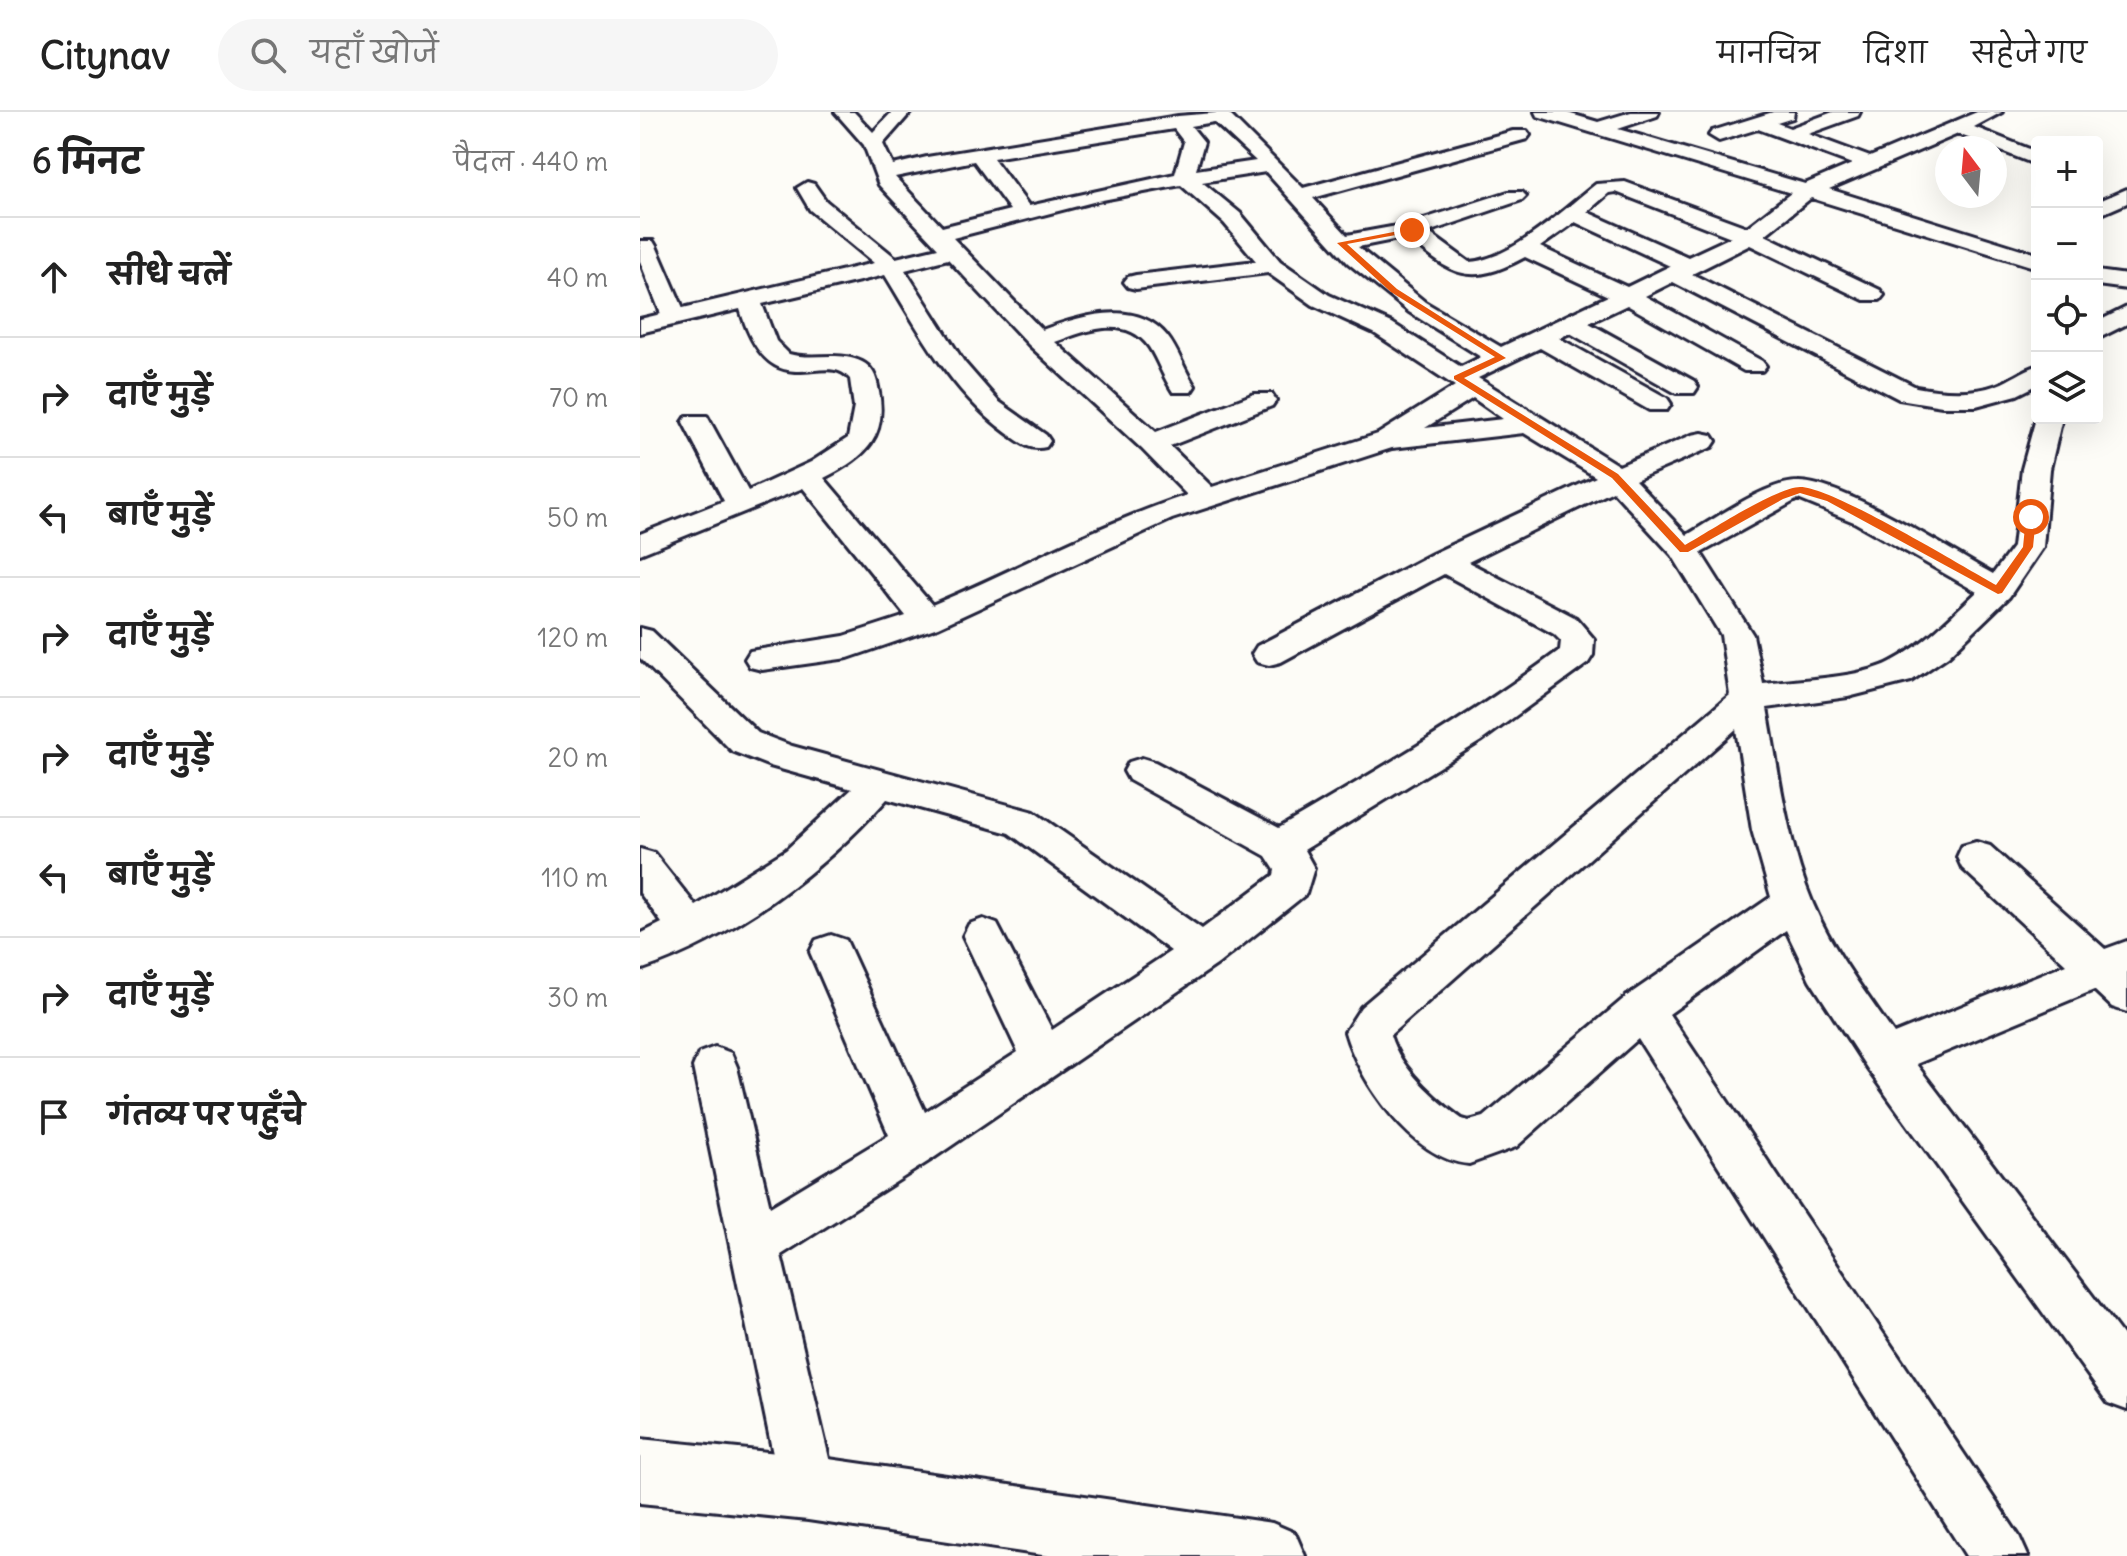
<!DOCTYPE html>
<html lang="hi">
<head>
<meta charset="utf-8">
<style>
  :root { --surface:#fff; --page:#f6f6f6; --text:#222; --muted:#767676; --line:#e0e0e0 }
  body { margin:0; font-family:Delius,"Playpen Sans Deva",sans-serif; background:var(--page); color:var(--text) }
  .controls { position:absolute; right:24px; top:24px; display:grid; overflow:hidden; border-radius:8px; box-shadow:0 8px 32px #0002 }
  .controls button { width:72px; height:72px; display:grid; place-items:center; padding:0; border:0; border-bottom:2px solid var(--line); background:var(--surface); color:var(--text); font:40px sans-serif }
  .compass { position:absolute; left:1295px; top:24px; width:72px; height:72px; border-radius:50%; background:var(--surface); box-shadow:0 8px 32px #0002; rotate:344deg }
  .stop { position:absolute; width:24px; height:24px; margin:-18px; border:6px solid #ea580c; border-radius:50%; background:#fff }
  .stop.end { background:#ea580c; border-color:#fff; box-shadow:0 2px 8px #0008 }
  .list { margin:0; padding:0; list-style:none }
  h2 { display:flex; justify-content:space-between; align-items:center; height:104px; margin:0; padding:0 32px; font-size:34px }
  h2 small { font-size:26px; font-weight:400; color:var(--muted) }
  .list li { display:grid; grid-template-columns:52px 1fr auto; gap:24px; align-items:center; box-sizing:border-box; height:120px; padding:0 32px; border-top:2px solid var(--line) }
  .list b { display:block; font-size:30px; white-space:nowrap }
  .list em { font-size:26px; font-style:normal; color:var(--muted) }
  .icon { flex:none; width:44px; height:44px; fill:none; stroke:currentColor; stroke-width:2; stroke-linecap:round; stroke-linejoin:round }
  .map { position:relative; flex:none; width:1487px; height:1444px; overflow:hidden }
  header { display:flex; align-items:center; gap:48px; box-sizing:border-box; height:112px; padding:0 40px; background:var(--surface); border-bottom:2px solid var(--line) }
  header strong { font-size:38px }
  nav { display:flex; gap:44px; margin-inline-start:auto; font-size:28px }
  .search { width:560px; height:72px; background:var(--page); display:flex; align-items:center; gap:20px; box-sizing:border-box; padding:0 28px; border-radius:44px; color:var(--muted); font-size:30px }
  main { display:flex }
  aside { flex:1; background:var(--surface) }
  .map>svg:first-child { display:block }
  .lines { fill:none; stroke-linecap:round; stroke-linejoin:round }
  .minor-casing { stroke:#22223b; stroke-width:6 }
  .major-casing { stroke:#22223b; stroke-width:6 }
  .minor { fill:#fdfcf7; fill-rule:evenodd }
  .major { fill:#fdfcf7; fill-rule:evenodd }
  .route { fill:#ea580c }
</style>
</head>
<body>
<header>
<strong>Citynav</strong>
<div class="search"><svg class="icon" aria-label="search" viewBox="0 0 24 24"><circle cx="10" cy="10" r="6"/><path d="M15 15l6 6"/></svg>यहाँ खोजें</div>
<nav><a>मानचित्र</a><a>दिशा</a><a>सहेजे गए</a></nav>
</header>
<main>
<aside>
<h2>6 मिनट<small>पैदल · 440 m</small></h2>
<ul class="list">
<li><svg class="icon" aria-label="ahead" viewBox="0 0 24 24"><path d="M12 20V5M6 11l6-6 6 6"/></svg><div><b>सीधे चलें</b></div><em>40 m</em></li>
<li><svg class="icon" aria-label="right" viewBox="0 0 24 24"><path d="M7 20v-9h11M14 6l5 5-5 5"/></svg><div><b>दाएँ मुड़ें</b></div><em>70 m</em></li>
<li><svg class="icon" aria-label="left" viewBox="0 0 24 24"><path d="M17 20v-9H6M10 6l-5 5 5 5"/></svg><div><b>बाएँ मुड़ें</b></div><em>50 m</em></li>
<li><svg class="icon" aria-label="right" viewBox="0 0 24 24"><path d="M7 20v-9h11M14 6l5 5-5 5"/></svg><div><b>दाएँ मुड़ें</b></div><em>120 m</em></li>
<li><svg class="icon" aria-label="right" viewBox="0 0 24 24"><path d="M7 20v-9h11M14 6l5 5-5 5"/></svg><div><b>दाएँ मुड़ें</b></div><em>20 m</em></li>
<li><svg class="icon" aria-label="left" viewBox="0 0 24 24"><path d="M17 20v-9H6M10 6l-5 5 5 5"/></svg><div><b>बाएँ मुड़ें</b></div><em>110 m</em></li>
<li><svg class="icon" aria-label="right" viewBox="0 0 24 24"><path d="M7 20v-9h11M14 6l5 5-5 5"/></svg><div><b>दाएँ मुड़ें</b></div><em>30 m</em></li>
<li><svg class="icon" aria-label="arrive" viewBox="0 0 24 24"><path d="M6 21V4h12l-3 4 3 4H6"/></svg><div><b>गंतव्य पर पहुँचे</b></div></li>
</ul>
</aside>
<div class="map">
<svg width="1487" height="1444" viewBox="0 0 1487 1444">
  <rect width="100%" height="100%" fill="#fdfcf7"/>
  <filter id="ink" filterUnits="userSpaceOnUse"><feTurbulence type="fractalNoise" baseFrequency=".0125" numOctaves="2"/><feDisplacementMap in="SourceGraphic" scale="16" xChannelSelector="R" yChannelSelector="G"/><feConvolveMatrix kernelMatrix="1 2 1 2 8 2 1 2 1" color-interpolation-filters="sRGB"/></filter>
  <g filter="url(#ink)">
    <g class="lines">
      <g class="minor-casing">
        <g id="minor">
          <path d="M 195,0 L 214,0 L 233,20 L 252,0 L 271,0 L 243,32 L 253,53 L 287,45 L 538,4 L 587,0 L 663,76 L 873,19 L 887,19 L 890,23 L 887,27 L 673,86 L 707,123 L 768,112 L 868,80 L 882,80 L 886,84 L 882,88 L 788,120 L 829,150 C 871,148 923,98 956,72 L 985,70 L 1107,115 L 1151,81 L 897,4 L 895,0 L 924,0 L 958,10 L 991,0 L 1019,0 L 1017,4 L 978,17 L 1165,72 L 1212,52 L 1118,17 L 1079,29 L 1069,23 L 1072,19 L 1133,0 L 1154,0 L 1153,6 L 1137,11 L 1150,16 L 1193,0 L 1220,0 L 1218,4 L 1168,22 L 1230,45 L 1337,0 L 1362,0 L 1334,15 L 1397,40 L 1397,53 L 1318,22 L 1189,77 L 1397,142 L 1397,156 L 1171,86 L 1125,123 L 1240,178 L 1244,183 L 1240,188 L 1224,188 L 1110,133 L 1052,162 L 1276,275 C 1302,280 1332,282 1357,273 C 1371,268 1383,258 1397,254 L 1397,273 L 1377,283 L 1336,294 L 1302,294 L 1259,287 L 1033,170 L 1005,184 L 1122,249 L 1126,254 L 1122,259 L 1104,259 L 987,193 L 949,211 L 1054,269 L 1058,275 L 1054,281 L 1036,281 L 930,221 L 919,226 L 1027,286 L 1031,292 L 1027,298 L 1009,298 L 900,236 L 838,266 L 979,354 L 1052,323 L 1062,321 L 1072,323 L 1076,329 L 1072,335 L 995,368 L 1047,423 C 1075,407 1126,370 1158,370 C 1202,369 1311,439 1353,462 L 1373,435 L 1382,357 L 1396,306 L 1422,306 L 1410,357 L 1403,435 L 1369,485 L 1308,544 L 1271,569 L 1208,585 L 1127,596 C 1139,661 1147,730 1173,792 C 1193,839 1225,880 1254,922 L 1426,852 L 1322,756 L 1317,745 L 1322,734 L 1336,730 L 1350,734 L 1465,837 L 1487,829 L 1487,900 L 1472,895 L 1454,878 L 1276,952 L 1487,1229 L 1487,1298 L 1468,1291 L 1229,959 L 1170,868 L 1146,818 L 1029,902 L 1379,1424 L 1388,1444 L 1326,1444 L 998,927 L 876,1035 L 829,1052 C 773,1048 719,969 705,920 L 721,895 L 1090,583 L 1081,523 L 1032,443 L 973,379 L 828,450 L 936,506 L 954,527 L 953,543 L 948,551 L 841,629 L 664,738 L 674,756 L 666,782 L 578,852 L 292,1047 L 141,1143 L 196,1376 L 188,1396 L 168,1404 L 148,1396 L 140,1376 L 53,955 L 59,941 L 75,935 L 91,941 L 97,955 L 130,1095 L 249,1023 L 170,840 L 176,828 L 191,823 L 206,828 L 285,1000 L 378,940 L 323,824 L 329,812 L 343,807 L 357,812 L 412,918 L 531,839 L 369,721 L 247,687 C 181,761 94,826 0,858 L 0,822 L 22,811 L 0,781 L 0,737 L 14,741 L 56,794 L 146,738 L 212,677 L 130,654 L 92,639 L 0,546 L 0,516 L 12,519 L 118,621 L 152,634 L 394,700 L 562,817 L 634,763 L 635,758 L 626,744 L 489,668 L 484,659 L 489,650 L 502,646 L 515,650 L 639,716 C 735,660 831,604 920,538 L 921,529 L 914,522 L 804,462 L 641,550 L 629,553 L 617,550 L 612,542 L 617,534 L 792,442 L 956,365 L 884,321 L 752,336 L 532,407 L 298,515 L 208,546 L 122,558 L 110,555 L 105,547 L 110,539 L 204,524 L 266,504 L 163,376 L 0,442 L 0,422 L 84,389 L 43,310 L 47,304 L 67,304 L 108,379 L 171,350 L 208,326 L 214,295 L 210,267 C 185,235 131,301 100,197 L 0,221 L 0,207 L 21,202 L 0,149 L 0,129 L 13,129 L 16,134 L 43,196 L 234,151 L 170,98 L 157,76 L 167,70 L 174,72 L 186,89 L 256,146 L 298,136 L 239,73 L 224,33 ZM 574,10 L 616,49 L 556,58 L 564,30 L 551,14 ZM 534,17 L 544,30 L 535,62 L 389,94 L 353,46 ZM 334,49 L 370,98 L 302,115 L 255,65 ZM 626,60 L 708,151 L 769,200 L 841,245 L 821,255 L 752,211 L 689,183 L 640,149 L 600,101 L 562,70 ZM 541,73 L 584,111 L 616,149 L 496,163 L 488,165 L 484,170 L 488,175 L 496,177 L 628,161 L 673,193 L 734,221 L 815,274 L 738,322 L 572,375 L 530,334 L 632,294 L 636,288 L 632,282 L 614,282 L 516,320 L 415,230 C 445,219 486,202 509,235 C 518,249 523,265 533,280 L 551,280 L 555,274 C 544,258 539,239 527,224 C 496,186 441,204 402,218 L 313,126 L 457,89 ZM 976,80 L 1091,125 L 1048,145 L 947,100 L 969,81 ZM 935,110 L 1030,154 L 987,175 L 900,135 ZM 768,125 C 812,164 830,175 885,145 L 968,184 L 861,235 L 785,190 L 718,135 ZM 308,147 L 389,233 L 502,337 L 547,383 C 459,412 378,457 292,493 L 184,366 C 226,345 249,325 238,275 C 236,264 232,255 222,250 C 198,238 173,249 149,242 L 136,229 L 122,192 L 245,163 C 280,220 311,280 367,321 C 380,330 389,339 406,335 L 410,329 L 406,323 L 358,289 L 324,250 L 265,158 ZM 833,286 L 863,307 L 785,316 ZM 1158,387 L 1214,410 L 1337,480 C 1310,505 1284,533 1251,550 C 1222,566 1156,568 1123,572 L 1113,523 L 1061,441 ZM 1096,617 L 1112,718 L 1131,785 L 987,884 L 844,1005 L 829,1009 L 822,1007 C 795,987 760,957 750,923 Z"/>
          <path d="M 1487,77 L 1487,91 L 1457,104 L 1457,90 Z"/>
          <path d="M 1457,159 L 1487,163 L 1487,177 L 1457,173 Z"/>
          <path d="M 1487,195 L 1487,212 L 1457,227 L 1457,210 Z"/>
        </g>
      </g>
      <g class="major-casing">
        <path id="major" d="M 0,1327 L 168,1344 L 632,1411 L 655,1421 L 665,1444 L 409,1444 L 168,1408 L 0,1391 Z"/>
      </g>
      <use href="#minor" class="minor"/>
      <use href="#major" class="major"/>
    </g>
  </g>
  <path class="route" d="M 774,116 L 772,120 L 707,132 L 757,177 L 866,246 L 824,266 L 978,362 L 1045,433 C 1070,419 1135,376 1160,375 C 1190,374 1322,454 1356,473 L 1383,435 L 1386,405 L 1391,402 L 1396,405 L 1393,435 L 1362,481 L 1358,482 L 1187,389 L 1160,381 L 1143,387 L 1048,440 L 1040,440 L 972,366 L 814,267 L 814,264 L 855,245 L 751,180 L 697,131 Z"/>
</svg>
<div class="controls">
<button>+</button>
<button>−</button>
<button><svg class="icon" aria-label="locate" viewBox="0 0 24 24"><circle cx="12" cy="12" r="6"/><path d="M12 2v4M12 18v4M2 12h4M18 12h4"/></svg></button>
<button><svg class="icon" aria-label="layers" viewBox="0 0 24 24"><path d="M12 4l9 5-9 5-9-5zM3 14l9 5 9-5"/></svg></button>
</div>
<svg class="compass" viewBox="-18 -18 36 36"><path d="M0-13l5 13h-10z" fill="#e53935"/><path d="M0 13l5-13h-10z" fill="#767676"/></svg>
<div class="stop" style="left:1391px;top:405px"></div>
<div class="stop end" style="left:772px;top:118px"></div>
</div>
</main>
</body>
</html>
